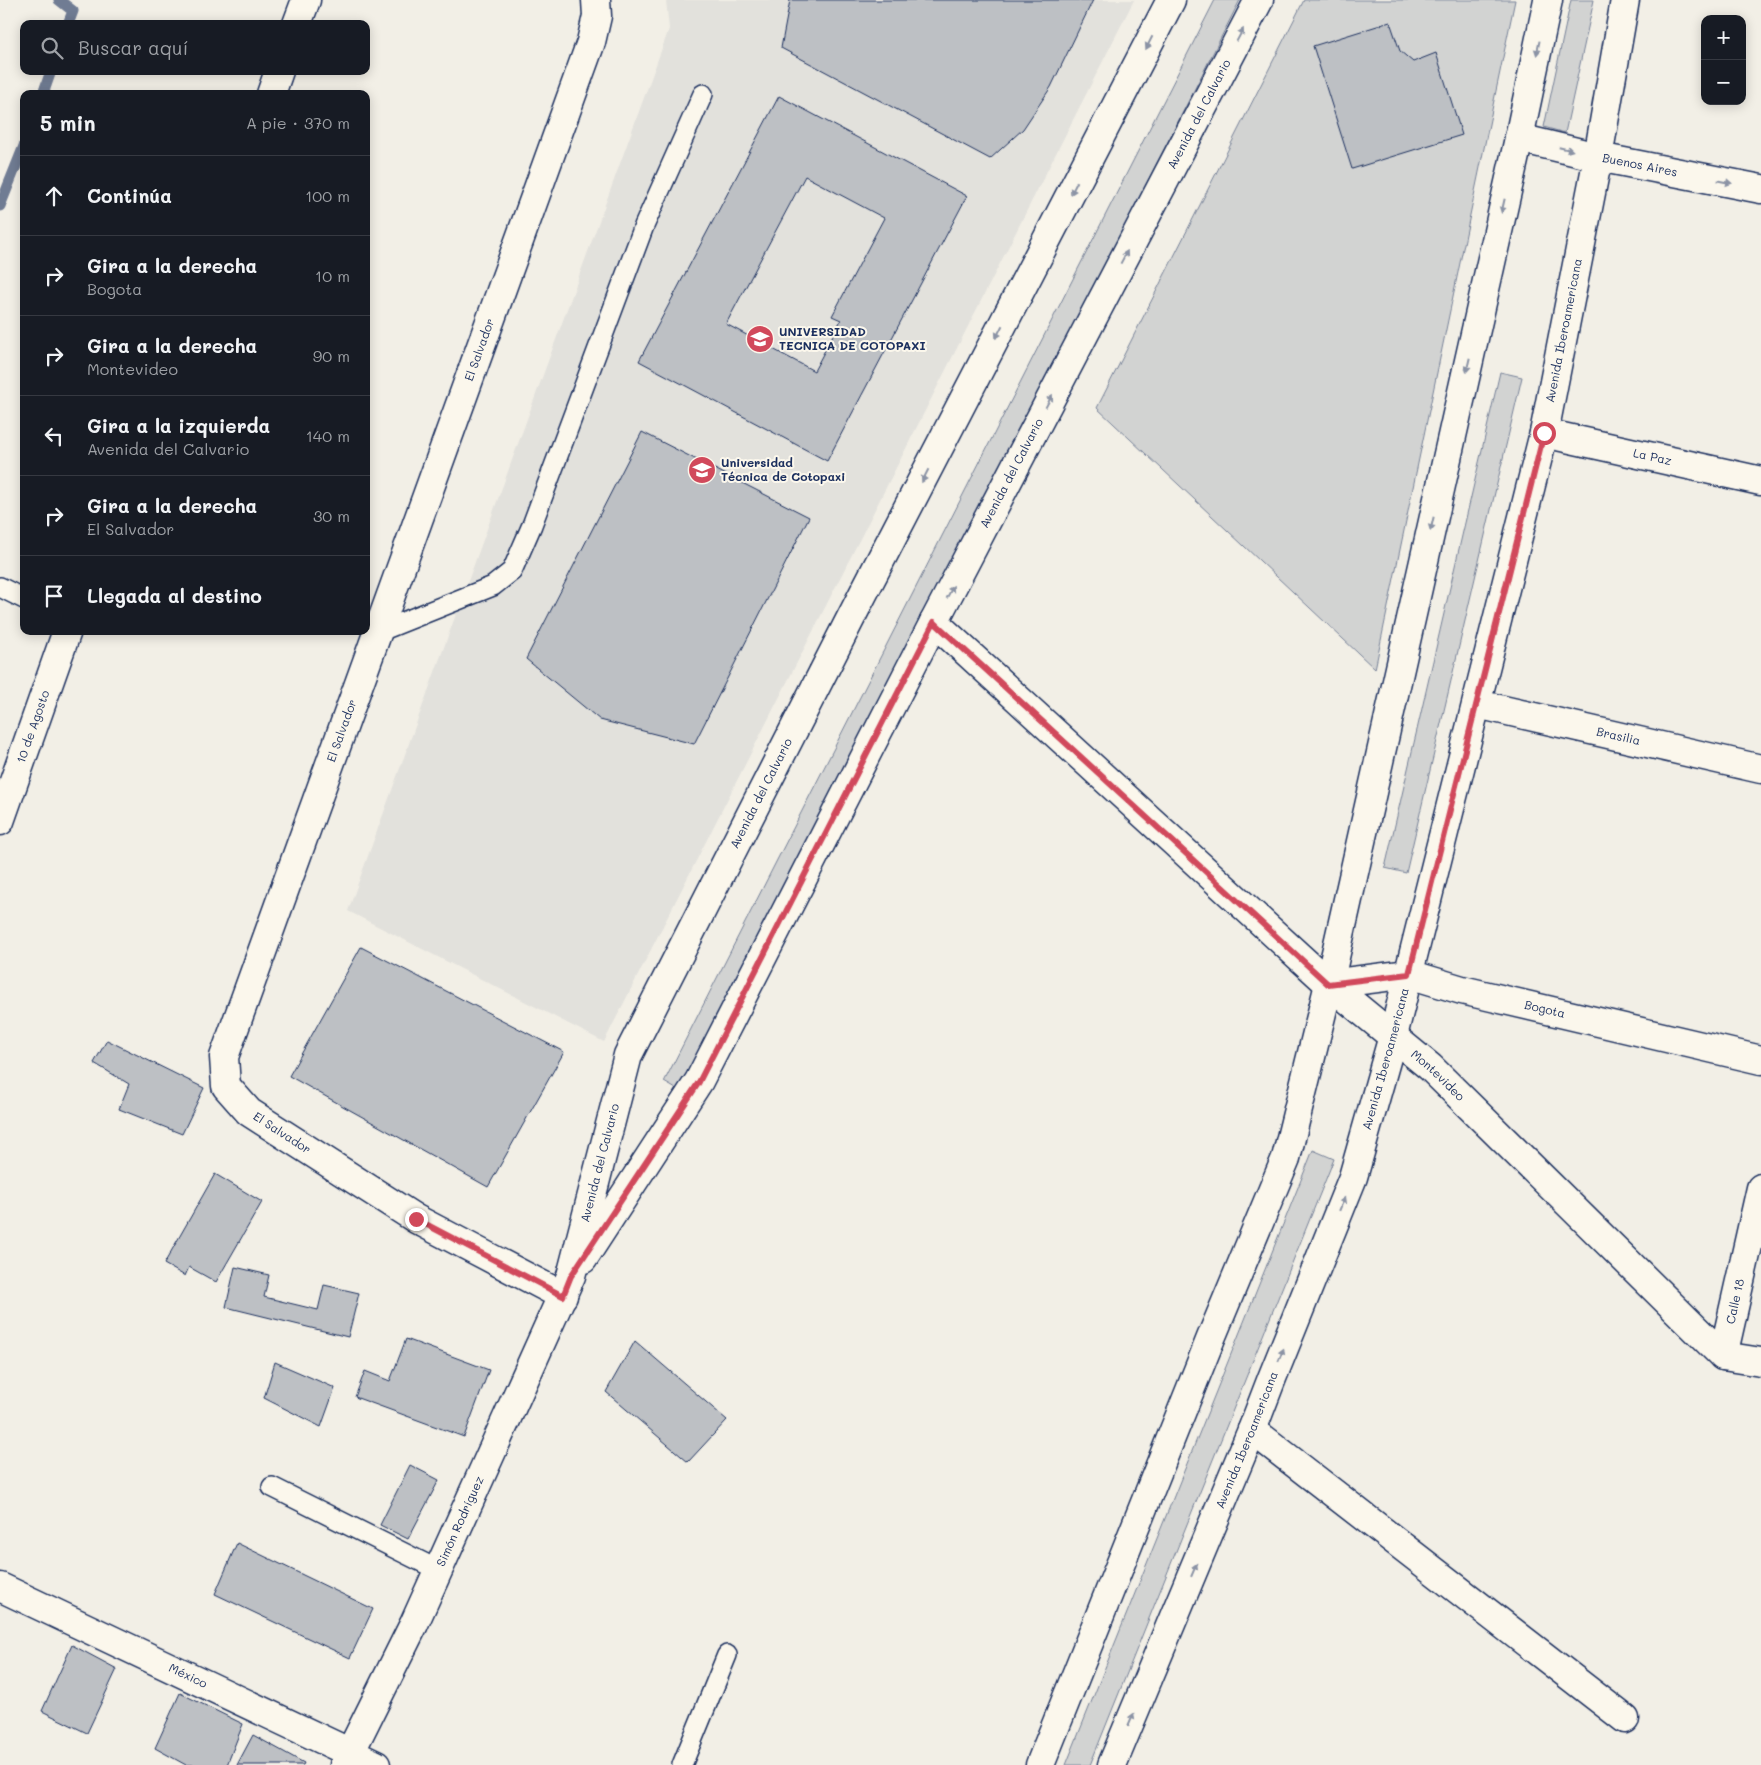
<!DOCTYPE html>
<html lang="es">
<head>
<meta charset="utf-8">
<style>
  :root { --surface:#171b24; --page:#242831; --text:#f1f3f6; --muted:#9ea1a6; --line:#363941 }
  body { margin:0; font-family:Mali,sans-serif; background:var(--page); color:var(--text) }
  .controls { position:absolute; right:15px; top:15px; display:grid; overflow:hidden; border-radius:10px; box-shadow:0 2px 12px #0003 }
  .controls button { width:45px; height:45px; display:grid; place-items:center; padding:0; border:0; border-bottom:1px solid var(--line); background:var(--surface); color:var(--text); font:25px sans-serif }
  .stop { position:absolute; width:15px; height:15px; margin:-11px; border:4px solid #d1495b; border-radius:50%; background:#fff }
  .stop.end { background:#d1495b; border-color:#fff; box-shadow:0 1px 5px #0008 }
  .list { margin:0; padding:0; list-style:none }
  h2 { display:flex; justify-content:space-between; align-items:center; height:65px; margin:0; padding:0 20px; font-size:21px }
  h2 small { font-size:16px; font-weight:400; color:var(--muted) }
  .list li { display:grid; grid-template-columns:32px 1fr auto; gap:15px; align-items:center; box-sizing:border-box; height:80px; padding:0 20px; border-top:1px solid var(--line) }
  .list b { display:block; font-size:19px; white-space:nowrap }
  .list p { margin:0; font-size:16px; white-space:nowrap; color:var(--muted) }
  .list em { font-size:16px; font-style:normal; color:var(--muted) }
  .icon { flex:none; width:28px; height:28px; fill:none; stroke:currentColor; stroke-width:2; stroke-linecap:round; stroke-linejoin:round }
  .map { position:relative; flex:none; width:1761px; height:1765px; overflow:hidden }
  .search { position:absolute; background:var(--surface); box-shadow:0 2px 12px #0003; left:20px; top:20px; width:350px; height:55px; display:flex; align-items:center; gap:12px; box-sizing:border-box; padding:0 18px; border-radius:10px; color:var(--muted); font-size:19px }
  .panel { position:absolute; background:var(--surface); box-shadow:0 2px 12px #0003; left:20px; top:90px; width:350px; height:545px; border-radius:10px }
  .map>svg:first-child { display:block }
  .built { fill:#e2e1dc }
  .green { fill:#d2d3d2; stroke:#768198 }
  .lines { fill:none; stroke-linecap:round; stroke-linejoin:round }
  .stream { stroke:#707b93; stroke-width:11 }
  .building { fill:#bdc0c4; stroke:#1b2f5e; fill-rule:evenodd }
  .service-casing { stroke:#1b2f5e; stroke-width:22 }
  .minor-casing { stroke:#1b2f5e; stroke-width:31 }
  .tertiary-casing { stroke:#1b2f5e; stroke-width:31 }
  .service { stroke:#fbf7ec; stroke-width:19 }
  .minor { stroke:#fbf7ec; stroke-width:28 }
  .tertiary { stroke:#fbf7ec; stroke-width:28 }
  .oneway { fill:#8b93a5 }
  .route { stroke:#d1495b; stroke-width:6 }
  .labels { text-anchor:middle; stroke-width:4; stroke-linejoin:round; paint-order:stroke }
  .street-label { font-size:12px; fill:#1b2f5e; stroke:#fbf7ec }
  .poi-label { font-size:12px; font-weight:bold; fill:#1b2f5e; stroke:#fbf7ec; text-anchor:start }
</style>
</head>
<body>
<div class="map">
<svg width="1761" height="1765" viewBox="0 0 1761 1765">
  <rect width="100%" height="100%" fill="#f2efe6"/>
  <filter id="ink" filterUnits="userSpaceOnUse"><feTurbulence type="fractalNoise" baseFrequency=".02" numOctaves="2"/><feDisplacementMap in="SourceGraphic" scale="10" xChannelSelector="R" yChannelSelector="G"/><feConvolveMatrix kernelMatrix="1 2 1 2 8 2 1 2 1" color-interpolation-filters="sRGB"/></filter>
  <g filter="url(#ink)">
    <path class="built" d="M 666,0 L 1134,0 L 604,1042 L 348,911 L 669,29 Z"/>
    <g class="green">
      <path d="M 1215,0 L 1240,0 L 683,1093 L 664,1082 Z"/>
      <path d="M 1304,0 L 1515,0 L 1375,669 L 1097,408 Z"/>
      <path d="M 1571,0 L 1594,0 L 1565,133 L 1544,127 Z"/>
      <path d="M 1500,372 L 1522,377 L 1406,873 L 1385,868 Z"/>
      <path d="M 1313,1150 L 1334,1159 L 1090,1765 L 1066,1765 Z"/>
    </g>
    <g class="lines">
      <g class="stream">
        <path d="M 59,0 L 73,11 L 68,24"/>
        <path d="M 43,94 L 51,71"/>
        <path d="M 0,206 L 24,146"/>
      </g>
    </g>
    <g class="building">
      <path d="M 790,0 L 1093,0 L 1051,87 L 1023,129 L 990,159 L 781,48 Z"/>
      <path d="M 1390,22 L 1400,51 L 1413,62 L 1436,53 L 1462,135 L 1352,169 L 1313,46 Z"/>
      <path d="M 779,96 L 967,196 L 827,461 L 639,361 ZM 805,176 L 884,218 L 832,316 L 841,320 L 814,371 L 726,324 Z"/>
      <path d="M 642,432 L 809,517 L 694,744 L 600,720 L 526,659 Z"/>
      <path d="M 361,947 L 564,1052 L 488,1187 L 289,1076 Z"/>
      <path d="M 107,1040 L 204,1088 L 182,1134 L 119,1109 L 129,1084 L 94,1063 Z"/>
      <path d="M 215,1174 L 262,1202 L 216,1282 L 189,1267 L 185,1276 L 164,1264 Z"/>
      <path d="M 235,1267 L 269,1275 L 264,1297 L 318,1310 L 324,1285 L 359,1293 L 348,1337 L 226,1307 Z"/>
      <path d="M 406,1339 L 489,1370 L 464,1437 L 355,1397 L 365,1371 L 390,1381 Z"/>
      <path d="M 635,1341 L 727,1420 L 688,1462 L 606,1392 Z"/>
      <path d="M 275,1362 L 335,1388 L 321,1427 L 264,1398 Z"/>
      <path d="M 410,1465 L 439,1480 L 408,1539 L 380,1525 Z"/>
      <path d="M 237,1543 L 373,1609 L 350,1658 L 215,1594 Z"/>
      <path d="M 72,1645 L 117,1669 L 87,1733 L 42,1711 Z"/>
      <path d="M 180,1693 L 243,1724 L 227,1765 L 186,1765 L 155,1748 Z"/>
      <path d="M 253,1735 L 304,1763 L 303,1765 L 237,1765 Z"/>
    </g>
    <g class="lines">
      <g class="service-casing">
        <g id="service">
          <path d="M 0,587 L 24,599"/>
          <path d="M 378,632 L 493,586 L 512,571 L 532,525 L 644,226 L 703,94"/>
          <path d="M 272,1487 L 438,1570"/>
          <path d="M 682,1765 L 727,1655"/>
        </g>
      </g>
      <g class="minor-casing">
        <g id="minor">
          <path d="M 297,24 L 306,0"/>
          <path d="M 271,94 L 279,71"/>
          <path id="s1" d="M 1544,433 L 1761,481"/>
          <path id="s2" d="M 934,622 L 1329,984 L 1430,1067 L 1723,1356 L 1761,1362"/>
          <path id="s3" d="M 1477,704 L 1761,769"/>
          <path id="s4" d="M 0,821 L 67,631"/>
          <path id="s5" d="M 1329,984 L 1409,974 L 1462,990 L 1761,1060"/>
          <path id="s6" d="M 583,1259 L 699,1081 L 934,622 L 1259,0"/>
          <path id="s7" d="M 563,1296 L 416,1219 L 249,1112 L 226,1086 L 224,1057 L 591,42 L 597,16 L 596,0"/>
          <path id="s8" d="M 1723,1356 L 1761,1188"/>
          <path d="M 1252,1430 L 1625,1719"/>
          <path id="s9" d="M 0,1587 L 376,1765"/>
          <path id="s10" d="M 344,1765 L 414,1624 L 571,1276 L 628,1055 L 862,596 L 1171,0"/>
        </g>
      </g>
      <g class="tertiary-casing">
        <g id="tertiary">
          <path id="s11" d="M 1519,138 L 1598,157 L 1761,189"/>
          <path d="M 1040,1765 L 1211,1338 L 1286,1158 L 1329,984 L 1519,138 L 1548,0"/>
          <path id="s12" d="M 1112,1765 L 1252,1430 L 1272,1378 L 1353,1177 L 1393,1036 L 1544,433 L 1598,157 L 1625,0"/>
        </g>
      </g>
      <use href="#service" class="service"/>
      <use href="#minor" class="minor"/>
      <use href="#tertiary" class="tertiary"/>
    </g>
    <defs><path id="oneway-solid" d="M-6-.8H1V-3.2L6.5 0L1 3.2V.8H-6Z" transform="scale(1.25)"/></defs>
    <g class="oneway">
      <use href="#oneway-solid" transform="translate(1240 35) rotate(-62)"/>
      <use href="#oneway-solid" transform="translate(1149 43) rotate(117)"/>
      <use href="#oneway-solid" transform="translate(1538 48) rotate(102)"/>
      <use href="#oneway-solid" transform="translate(1566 149) rotate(14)"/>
      <use href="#oneway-solid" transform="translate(1725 182) rotate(11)"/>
      <use href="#oneway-solid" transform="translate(1074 188) rotate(117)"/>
      <use href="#oneway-solid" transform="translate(1503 206) rotate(103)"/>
      <use href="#oneway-solid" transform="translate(1124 257) rotate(-62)"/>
      <use href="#oneway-solid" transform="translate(999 332) rotate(117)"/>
      <use href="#oneway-solid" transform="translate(1468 365) rotate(103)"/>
      <use href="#oneway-solid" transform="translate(1049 401) rotate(-62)"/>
      <use href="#oneway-solid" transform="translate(925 476) rotate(117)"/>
      <use href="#oneway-solid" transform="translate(1432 524) rotate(103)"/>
      <use href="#oneway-solid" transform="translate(950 592) rotate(-62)"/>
      <use href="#oneway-solid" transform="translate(1342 1204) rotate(-68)"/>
      <use href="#oneway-solid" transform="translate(1281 1355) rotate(-68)"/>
      <use href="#oneway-solid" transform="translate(1194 1570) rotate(-67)"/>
      <use href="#oneway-solid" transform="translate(1131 1720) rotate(-67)"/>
    </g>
  </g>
  <g class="lines" filter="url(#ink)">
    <path class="route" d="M 416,1219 L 563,1296 L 571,1276 L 699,1082 L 934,622 L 1328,984 L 1409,974 L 1544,433"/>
  </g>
  <defs>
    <g id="university-disc" transform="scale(1.4375)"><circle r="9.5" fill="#d1495b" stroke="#fbf7ec"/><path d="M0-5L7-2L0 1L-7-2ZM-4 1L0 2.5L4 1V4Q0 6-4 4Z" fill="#fff"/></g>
  </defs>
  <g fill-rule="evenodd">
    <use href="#university-disc" x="760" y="339"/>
    <use href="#university-disc" x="702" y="470"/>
  </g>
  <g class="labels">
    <g class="street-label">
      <text dy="4" stroke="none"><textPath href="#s6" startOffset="1301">Avenida del Calvario</textPath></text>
      <text dy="4" stroke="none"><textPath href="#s11" startOffset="124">Buenos Aires</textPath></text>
      <text dy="4" stroke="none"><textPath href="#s12" startOffset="1508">Avenida Iberoamericana</textPath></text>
      <text dy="4" stroke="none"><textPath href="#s7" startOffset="1180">El Salvador</textPath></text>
      <text dy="4" stroke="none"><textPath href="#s1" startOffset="111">La Paz</textPath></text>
      <text dy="4" stroke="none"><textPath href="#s6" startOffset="896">Avenida del Calvario</textPath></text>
      <text dy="4" stroke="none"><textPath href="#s4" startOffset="100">10 de Agosto</textPath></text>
      <text dy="4" stroke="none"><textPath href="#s7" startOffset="775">El Salvador</textPath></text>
      <text dy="4" stroke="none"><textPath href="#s3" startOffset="145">Brasilia</textPath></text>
      <text dy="4" stroke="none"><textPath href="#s10" startOffset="1061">Avenida del Calvario</textPath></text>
      <text dy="4" stroke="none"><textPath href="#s5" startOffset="221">Bogota</textPath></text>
      <text dy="4" stroke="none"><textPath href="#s12" startOffset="758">Avenida Iberoamericana</textPath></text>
      <text dy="4" stroke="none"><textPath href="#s2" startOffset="678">Montevideo</textPath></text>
      <text transform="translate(282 1133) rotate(33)" y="4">El Salvador</text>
      <text dy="4" stroke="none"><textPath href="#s10" startOffset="656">Avenida del Calvario</textPath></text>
      <text dy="4" stroke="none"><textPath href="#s8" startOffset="56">Calle 18</textPath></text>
      <text dy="4" stroke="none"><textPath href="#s12" startOffset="352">Avenida Iberoamericana</textPath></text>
      <text dy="4" stroke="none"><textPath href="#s10" startOffset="270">Simón Rodríguez</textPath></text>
      <text dy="4" stroke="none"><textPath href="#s9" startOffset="208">México</textPath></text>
    </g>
    <g class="poi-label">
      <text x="779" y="336">UNIVERSIDAD<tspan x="779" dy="14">TECNICA DE COTOPAXI</tspan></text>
      <text x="721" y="467">Universidad<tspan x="721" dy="14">Técnica de Cotopaxi</tspan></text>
    </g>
  </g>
</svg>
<div class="controls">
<button>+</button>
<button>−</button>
</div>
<div class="stop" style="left:1544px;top:433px"></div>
<div class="stop end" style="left:416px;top:1219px"></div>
<div class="search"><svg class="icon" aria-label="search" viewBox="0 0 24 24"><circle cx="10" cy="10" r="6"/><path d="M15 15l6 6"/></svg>Buscar aquí</div>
<section class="panel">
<h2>5 min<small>A pie · 370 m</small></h2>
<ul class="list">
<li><svg class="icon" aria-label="ahead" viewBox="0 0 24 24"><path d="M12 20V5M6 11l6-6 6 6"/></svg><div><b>Continúa</b></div><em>100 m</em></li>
<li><svg class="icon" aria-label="right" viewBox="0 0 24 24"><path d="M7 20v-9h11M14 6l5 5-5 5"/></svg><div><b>Gira a la derecha</b><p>Bogota</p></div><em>10 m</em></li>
<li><svg class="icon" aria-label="right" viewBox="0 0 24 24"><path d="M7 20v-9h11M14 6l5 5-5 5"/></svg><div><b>Gira a la derecha</b><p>Montevideo</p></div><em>90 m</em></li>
<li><svg class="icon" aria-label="left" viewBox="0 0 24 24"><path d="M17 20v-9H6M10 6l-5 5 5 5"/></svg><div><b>Gira a la izquierda</b><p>Avenida del Calvario</p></div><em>140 m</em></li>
<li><svg class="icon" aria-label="right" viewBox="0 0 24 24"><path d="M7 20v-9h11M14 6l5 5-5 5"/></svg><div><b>Gira a la derecha</b><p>El Salvador</p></div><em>30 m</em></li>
<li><svg class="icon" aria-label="arrive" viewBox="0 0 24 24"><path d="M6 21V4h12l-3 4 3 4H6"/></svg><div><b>Llegada al destino</b></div></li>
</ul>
</section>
</div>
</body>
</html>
